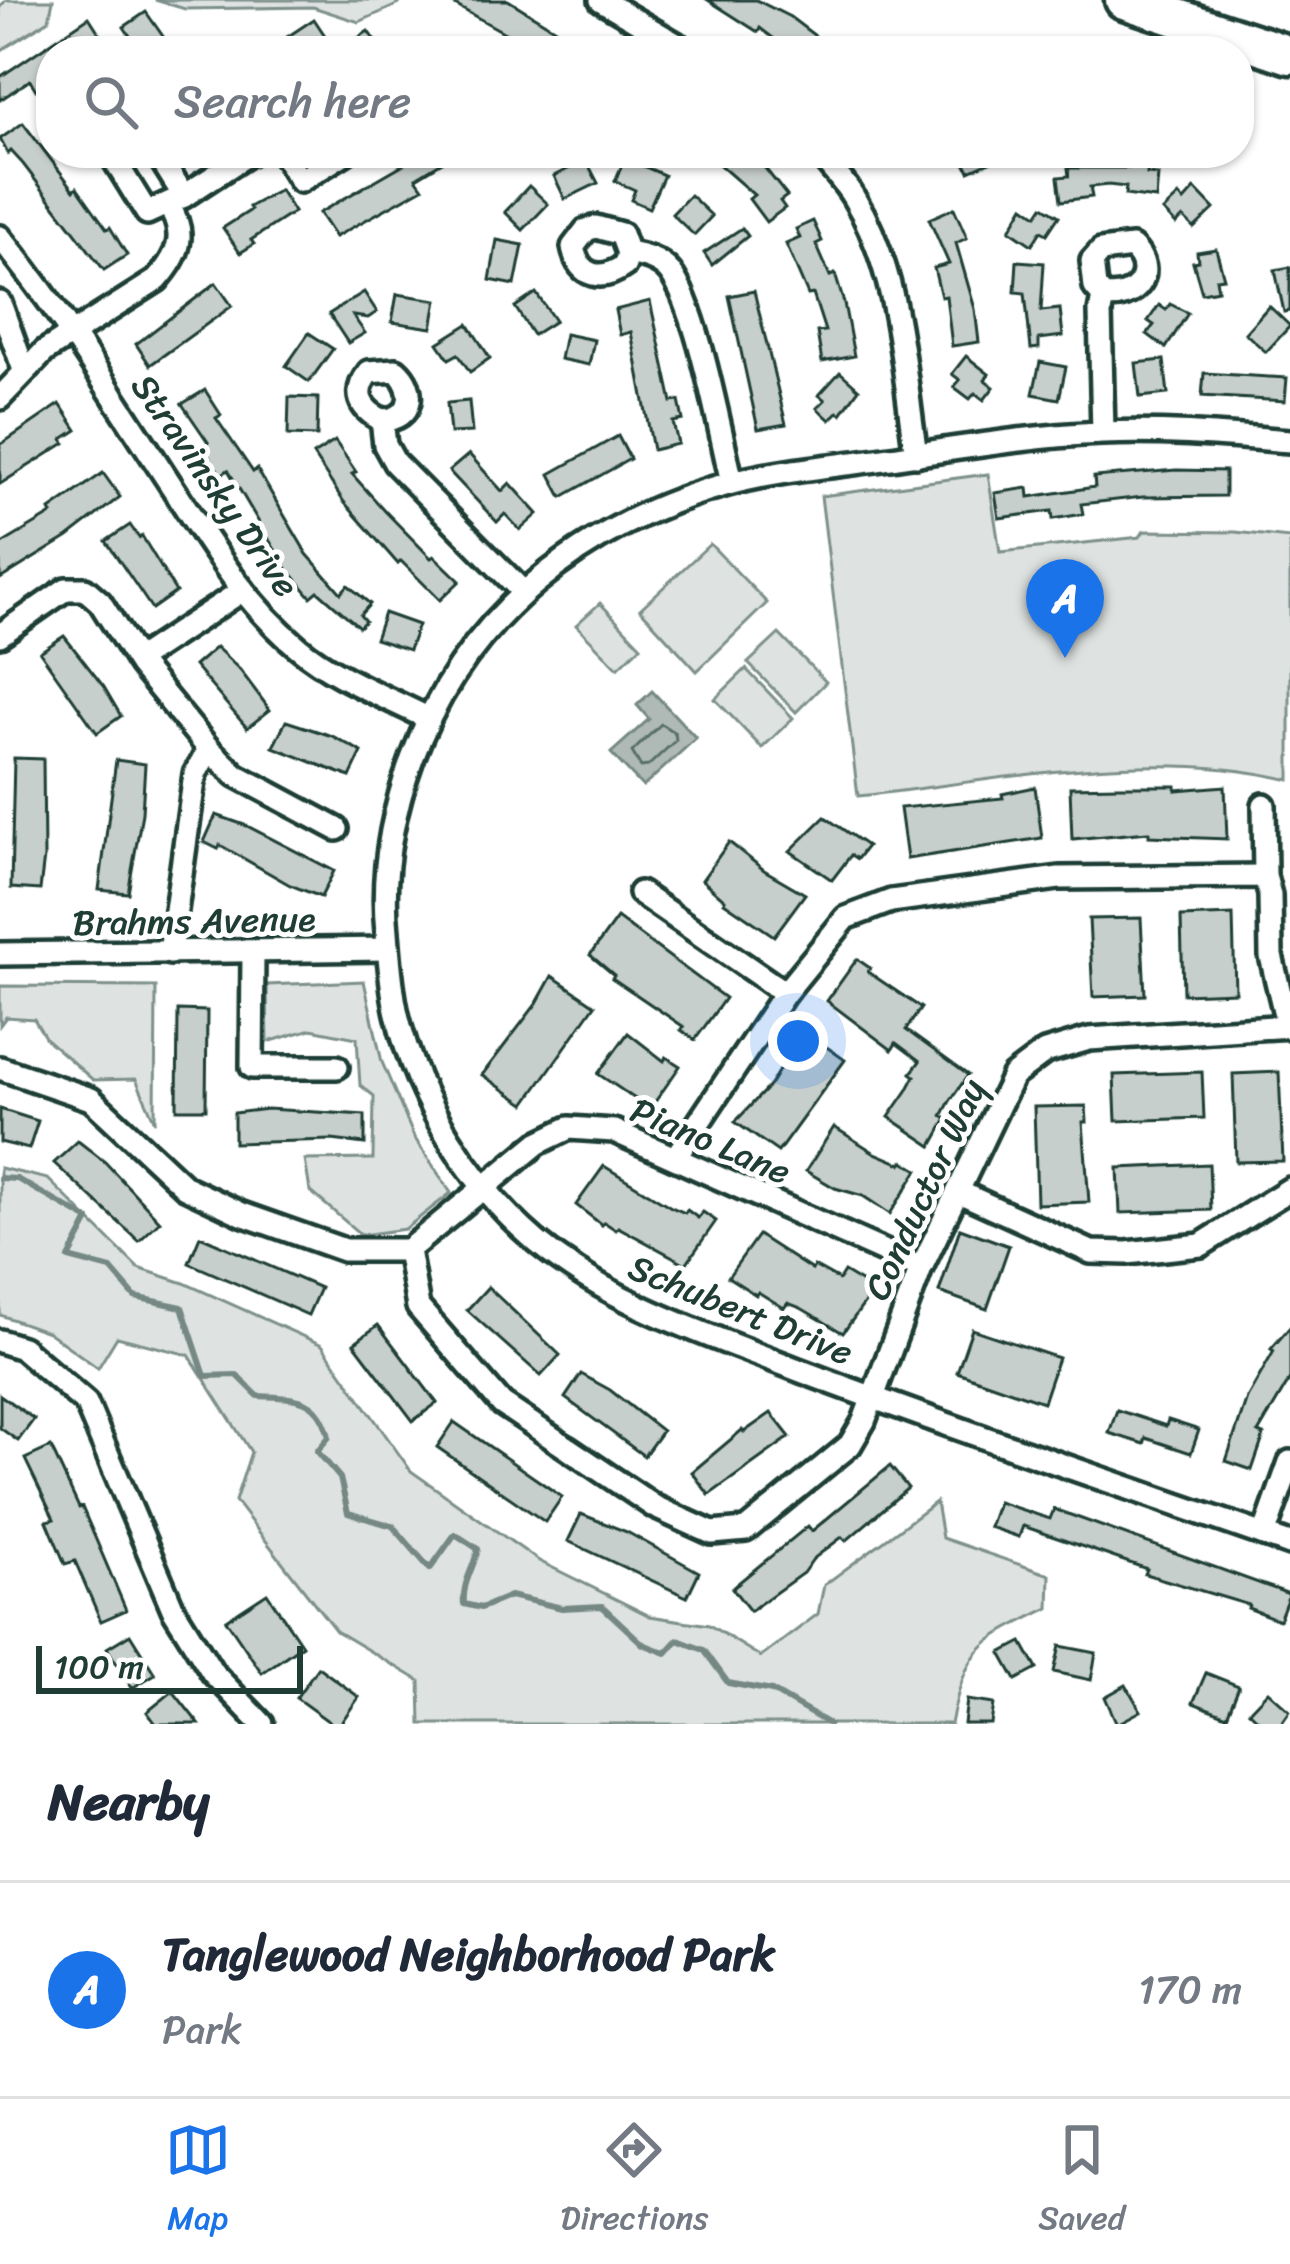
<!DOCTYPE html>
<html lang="en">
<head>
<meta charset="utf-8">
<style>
  :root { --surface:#fff; --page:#f6f6f7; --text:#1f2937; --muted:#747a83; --line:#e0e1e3; --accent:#1a73e8 }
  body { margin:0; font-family:Sriracha,sans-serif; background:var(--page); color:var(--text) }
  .scale { position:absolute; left:36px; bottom:30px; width:267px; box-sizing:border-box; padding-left:12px; border:6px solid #1f3d34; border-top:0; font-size:33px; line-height:42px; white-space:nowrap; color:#1f3d34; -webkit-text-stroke:9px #fff; paint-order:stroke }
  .you { position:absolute; left:798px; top:1041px; width:42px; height:42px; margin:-30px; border:9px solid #fff; border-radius:50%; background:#1a73e8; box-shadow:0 0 0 18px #1a73e833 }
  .badge { display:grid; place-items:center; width:78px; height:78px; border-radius:50%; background:var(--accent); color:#fff; font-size:39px; font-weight:700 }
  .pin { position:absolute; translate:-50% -99px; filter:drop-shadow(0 3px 6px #0008) }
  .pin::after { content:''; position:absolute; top:63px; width:42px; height:36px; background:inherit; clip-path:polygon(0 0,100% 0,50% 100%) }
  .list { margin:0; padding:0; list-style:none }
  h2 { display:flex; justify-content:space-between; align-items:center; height:156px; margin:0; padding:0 48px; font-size:51px }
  h2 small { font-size:39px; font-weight:400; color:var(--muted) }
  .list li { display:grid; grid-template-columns:78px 1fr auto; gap:36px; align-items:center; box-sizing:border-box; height:216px; padding:0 48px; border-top:3px solid var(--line) }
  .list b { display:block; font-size:45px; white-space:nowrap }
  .list p { margin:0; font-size:39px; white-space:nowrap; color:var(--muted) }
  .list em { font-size:39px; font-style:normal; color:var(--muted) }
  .icon { flex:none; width:66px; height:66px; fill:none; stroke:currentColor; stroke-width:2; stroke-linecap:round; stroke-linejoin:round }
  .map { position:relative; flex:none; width:1290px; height:1724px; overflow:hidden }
  .search { position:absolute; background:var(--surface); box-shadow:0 3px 9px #0004; left:36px; right:36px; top:36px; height:132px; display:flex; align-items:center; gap:30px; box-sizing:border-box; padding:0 42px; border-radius:48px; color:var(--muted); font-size:45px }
  .sheet { height:372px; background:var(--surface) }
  nav { display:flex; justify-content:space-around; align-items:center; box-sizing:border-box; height:168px; border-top:3px solid var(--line); background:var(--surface); font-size:33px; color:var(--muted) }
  nav a { display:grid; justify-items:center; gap:6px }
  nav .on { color:var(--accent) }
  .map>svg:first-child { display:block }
  .green { fill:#dee3e2; stroke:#7e908b; stroke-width:3 }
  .water { fill:#afbab7; stroke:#758883; stroke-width:3 }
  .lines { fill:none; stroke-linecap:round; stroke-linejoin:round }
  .shore { stroke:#596f68; stroke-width:3 }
  .stream { stroke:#758883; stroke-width:6 }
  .building { fill:#c7cfcc; stroke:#1f3d34; stroke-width:3 }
  .street-casing { stroke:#1f3d34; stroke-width:30 }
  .highway-casing { stroke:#1f3d34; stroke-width:45 }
  .street { stroke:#fff; stroke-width:21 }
  .highway { stroke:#fff; stroke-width:36 }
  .labels { text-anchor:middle; stroke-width:10; stroke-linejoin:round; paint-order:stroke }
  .street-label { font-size:36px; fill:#1f3d34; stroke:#fff }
</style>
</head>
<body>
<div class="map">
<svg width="1290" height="1724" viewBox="0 0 1290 1724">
  <rect width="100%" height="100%" fill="#fff"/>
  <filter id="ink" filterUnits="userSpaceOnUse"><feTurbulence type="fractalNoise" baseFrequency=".00833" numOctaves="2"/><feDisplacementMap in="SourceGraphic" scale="24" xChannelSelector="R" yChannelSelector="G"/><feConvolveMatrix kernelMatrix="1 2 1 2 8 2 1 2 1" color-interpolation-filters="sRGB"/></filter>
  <g filter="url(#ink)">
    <g class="green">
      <path d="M 6,0 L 53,0 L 49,20 L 0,51 L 0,7 Z"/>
      <path d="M 155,0 L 397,0 L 399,4 L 359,22 L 313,7 L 185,9 Z"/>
      <path d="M 988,474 L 1000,552 L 1140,537 L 1144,531 L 1235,532 L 1290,538 L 1290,780 C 1152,746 997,781 858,796 L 821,496 Z"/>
      <path d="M 710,544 L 767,603 L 697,671 L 640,609 Z"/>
      <path d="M 600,603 L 641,646 L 618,668 L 576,625 Z"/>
      <path d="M 779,634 L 826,682 L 796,712 L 748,663 Z"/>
      <path d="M 746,669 L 793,718 L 762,748 L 715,699 Z"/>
      <path d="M 364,981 L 382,1062 L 414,1137 L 451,1193 L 405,1229 L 361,1235 L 310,1191 L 305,1160 L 373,1159 L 374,1096 L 360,1085 L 357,1038 L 311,1029 L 268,1042 L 267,985 Z"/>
      <path d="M 0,986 L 156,987 L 155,1122 L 136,1079 L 93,1080 L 46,1039 L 34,1019 L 6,1017 L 0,1025 Z"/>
      <path d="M 0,1168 L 48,1179 L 138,1268 L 184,1283 L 322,1345 L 411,1471 L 539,1561 L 650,1616 L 709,1625 L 761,1657 L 818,1614 L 824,1585 L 936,1502 L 942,1538 L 1050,1575 L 1049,1608 C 980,1642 967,1645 951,1724 L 421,1724 L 420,1681 L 336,1631 L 235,1501 L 251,1452 L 189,1355 L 117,1337 L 98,1368 L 48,1332 L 0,1315 Z"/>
    </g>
    <path class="water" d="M 652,691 L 696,738 L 643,787 L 611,753 L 649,719 L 637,705 Z"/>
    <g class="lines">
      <path class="shore" d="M 661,724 L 675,733 L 676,740 L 648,766 L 641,767 L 632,752 Z"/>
      <path class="stream" d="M 0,1178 L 17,1179 L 89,1220 L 69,1258 L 111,1269 L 135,1297 L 182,1307 L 205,1376 L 237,1375 L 258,1396 C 295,1398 319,1395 329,1437 L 317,1451 L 340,1478 L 348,1513 L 393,1526 L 430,1569 L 455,1534 L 478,1549 C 473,1570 462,1583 464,1604 L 481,1608 L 510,1596 L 562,1608 L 602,1606 L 643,1644 L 666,1653 L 678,1640 L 704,1650 L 728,1683 L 772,1691 L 829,1724"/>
    </g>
    <g class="building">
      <path d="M 446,0 L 508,0 L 591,51 L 537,51 Z"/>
      <path d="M 708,0 L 756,0 L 790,17 L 835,51 L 790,51 L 760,28 L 758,32 Z"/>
      <path d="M 146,12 L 160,32 L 173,51 L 140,51 L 124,27 Z"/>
      <path d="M 89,17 L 105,42 L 90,51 L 51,51 L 51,80 L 36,90 L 30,80 L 0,100 L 0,77 Z"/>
      <path d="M 314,19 L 330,43 L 318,51 L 266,51 Z"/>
      <path d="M 368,31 L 382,51 L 339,51 Z"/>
      <path d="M 23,123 L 74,190 L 77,187 L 107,229 L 110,227 L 127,255 L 104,270 L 23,164 L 11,151 L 8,154 L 0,139 Z"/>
      <path d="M 423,153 L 457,153 L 416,178 L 423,188 L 335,237 L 319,213 Z"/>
      <path d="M 706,153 L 753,153 L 787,196 L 780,201 L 785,208 L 766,222 L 749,199 L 754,195 Z"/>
      <path d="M 960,153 L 1010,153 L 969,171 Z"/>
      <path d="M 625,158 L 664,175 L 649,208 L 631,200 L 635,190 L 615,181 Z"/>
      <path d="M 586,160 L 598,183 L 565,199 L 554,176 Z"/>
      <path d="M 1128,164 L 1148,166 L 1147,174 L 1158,175 L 1156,199 L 1125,195 L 1126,187 L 1108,185 L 1090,187 L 1092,197 L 1061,201 L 1058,177 L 1069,176 L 1068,168 L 1128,168 Z"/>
      <path d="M 529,186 L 548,204 L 523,230 L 505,212 Z"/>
      <path d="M 1195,189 L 1214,209 L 1194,228 L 1183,217 L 1176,224 L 1163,211 L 1179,196 L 1184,201 Z"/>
      <path d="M 280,190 L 294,212 L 251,240 L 254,244 L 240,253 L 223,228 L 251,210 L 249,207 Z"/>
      <path d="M 690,195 L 712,216 L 694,235 L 672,214 Z"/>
      <path d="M 1024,206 L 1037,215 L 1043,206 L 1059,216 L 1047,234 L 1041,231 L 1032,245 L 1010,230 Z"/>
      <path d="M 954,208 L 967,238 L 956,243 L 975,309 L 979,342 L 952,346 L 946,296 L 941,297 L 934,268 L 949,264 L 929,219 Z"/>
      <path d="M 813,221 L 822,241 L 816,244 L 830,276 L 835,274 L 844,303 L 854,356 L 822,362 L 817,332 L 825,331 L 813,294 L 808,295 L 786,244 L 800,238 L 796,229 Z"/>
      <path d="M 742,228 L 748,236 L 712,265 L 704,253 Z"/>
      <path d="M 497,240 L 523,245 L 515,285 L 490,280 Z"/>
      <path d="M 1216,249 L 1224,278 L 1216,279 L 1218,290 L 1202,293 L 1193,262 L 1198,261 L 1197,252 Z"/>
      <path d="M 1017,261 L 1044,263 L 1041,311 L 1060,309 L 1063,336 L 1039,339 L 1039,348 L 1031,349 L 1025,293 L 1015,292 Z"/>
      <path d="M 1290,267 L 1290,311 L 1284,312 L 1275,270 Z"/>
      <path d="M 216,283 L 232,306 L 150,365 L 136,344 Z"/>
      <path d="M 754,291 L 786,424 L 758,429 L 729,296 Z"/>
      <path d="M 364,292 L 377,312 L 368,318 L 353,316 L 365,333 L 348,343 L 329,314 Z"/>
      <path d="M 536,293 L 555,321 L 533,335 L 515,307 Z"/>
      <path d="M 397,294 L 437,300 L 432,328 L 392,322 Z"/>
      <path d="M 650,301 L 672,402 L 679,401 L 683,420 L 673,422 L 678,444 L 653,450 L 631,332 L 620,335 L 615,310 Z"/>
      <path d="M 1170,304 L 1188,313 L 1166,348 L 1147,334 L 1154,325 L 1148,321 L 1159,305 L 1166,310 Z"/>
      <path d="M 1269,306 L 1290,326 L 1266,352 L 1245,333 Z"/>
      <path d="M 468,324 L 490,358 L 470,372 L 458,354 L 449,359 L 438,343 Z"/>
      <path d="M 309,333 L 333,349 L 309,382 L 286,366 Z"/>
      <path d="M 565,334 L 594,340 L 589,365 L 560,359 Z"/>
      <path d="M 966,356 L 989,374 L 985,380 L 994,387 L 984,400 L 975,393 L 970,399 L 954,387 L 960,380 L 952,374 Z"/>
      <path d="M 1164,360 L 1168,394 L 1140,397 L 1136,363 Z"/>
      <path d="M 1040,362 L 1066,367 L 1059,399 L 1033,394 Z"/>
      <path d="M 840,372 L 859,389 L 841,414 L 838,412 L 830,420 L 817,408 L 825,400 L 819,395 Z"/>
      <path d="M 1204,373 L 1287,378 L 1285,401 L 1202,396 Z"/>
      <path d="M 205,390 L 221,415 L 216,418 L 253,472 L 257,469 L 307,554 L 341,593 L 348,585 L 370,604 L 360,615 L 365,621 L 359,627 L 318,591 L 311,597 L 284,565 L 228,470 L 221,475 L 202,446 L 208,442 L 182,404 Z"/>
      <path d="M 289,397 L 318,398 L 317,436 L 288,435 Z"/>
      <path d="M 469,401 L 472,432 L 450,433 L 447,403 Z"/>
      <path d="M 60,404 L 77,430 L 63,439 L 65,443 L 0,484 L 0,445 Z"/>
      <path d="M 618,436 L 630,459 L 562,497 L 550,474 Z"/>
      <path d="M 335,441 L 356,472 L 352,474 L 385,511 L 431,558 L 434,556 L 460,581 L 440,600 L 401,561 L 398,564 L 344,502 L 313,455 Z"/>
      <path d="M 469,454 L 502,491 L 510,483 L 538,514 L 520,530 L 505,514 L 497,522 L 449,471 Z"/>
      <path d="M 1176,470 L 1225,471 L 1225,496 L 1143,497 L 1081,504 L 1083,514 L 1053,519 L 1052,511 L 999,518 L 995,493 L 1028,488 L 1029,497 L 1095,487 L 1094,477 Z"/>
      <path d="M 103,473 L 120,497 L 68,537 L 0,579 L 0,545 L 52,514 L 50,510 Z"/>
      <path d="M 130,525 L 139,538 L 142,536 L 176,592 L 152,609 L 106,541 Z"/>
      <path d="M 384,613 L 418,625 L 409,650 L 375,639 Z"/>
      <path d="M 64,636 L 104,687 L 121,716 L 97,733 L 40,652 Z"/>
      <path d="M 216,647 L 240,670 L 270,710 L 247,728 L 194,666 Z"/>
      <path d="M 286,721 L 332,736 L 362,752 L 350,777 L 273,747 Z"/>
      <path d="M 14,758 L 43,759 L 44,857 L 40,890 L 11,888 Z"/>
      <path d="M 116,760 L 145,764 L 142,813 L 128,893 L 99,890 Z"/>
      <path d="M 1119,786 L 1176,786 L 1176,790 L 1225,786 L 1227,839 L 1149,836 L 1149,832 L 1072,839 L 1070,787 Z"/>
      <path d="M 1035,787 L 1042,838 L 907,859 L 900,808 L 1003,798 L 1002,794 Z"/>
      <path d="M 216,815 L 247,826 L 334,871 L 321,897 L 290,885 L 220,845 L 218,849 L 204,842 Z"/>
      <path d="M 825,817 L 867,846 L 857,859 L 851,855 L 832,880 L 790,851 Z"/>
      <path d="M 729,842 L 764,870 L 805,894 L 774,936 L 724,902 L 725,900 L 702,880 Z"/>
      <path d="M 1233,915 L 1235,992 L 1183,994 L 1181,917 Z"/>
      <path d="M 617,918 L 725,998 L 695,1040 L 681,1030 L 684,1027 L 612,978 L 614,975 L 590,955 Z"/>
      <path d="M 1141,918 L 1145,995 L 1093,997 L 1089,919 Z"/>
      <path d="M 857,959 L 870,968 L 868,972 L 921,1008 L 906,1030 L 968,1075 L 950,1101 L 942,1116 L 947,1119 L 932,1146 L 889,1117 L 907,1091 L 915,1076 L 911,1073 L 920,1061 L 896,1043 L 892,1050 L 827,1001 Z"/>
      <path d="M 552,976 L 595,1005 L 525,1104 L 482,1075 L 537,1003 Z"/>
      <path d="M 178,1010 L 207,1011 L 206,1109 L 177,1109 Z"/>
      <path d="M 803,1030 L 845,1060 L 778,1152 L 735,1122 L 770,1085 Z"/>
      <path d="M 628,1033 L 664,1061 L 666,1057 L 680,1066 L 650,1109 L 598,1074 Z"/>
      <path d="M 1202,1072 L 1204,1118 L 1116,1121 L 1114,1075 Z"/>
      <path d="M 1279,1072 L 1283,1161 L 1236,1162 L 1233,1074 Z"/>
      <path d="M 1086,1106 L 1087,1122 L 1083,1122 L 1089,1202 L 1037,1204 L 1034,1107 Z"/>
      <path d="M 0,1109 L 38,1121 L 29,1149 L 0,1142 Z"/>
      <path d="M 267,1109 L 365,1115 L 365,1144 L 332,1140 L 234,1143 L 234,1113 Z"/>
      <path d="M 834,1127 L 875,1153 L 901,1164 L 903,1161 L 918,1170 L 890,1214 L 863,1196 L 835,1188 L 806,1171 Z"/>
      <path d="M 78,1141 L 105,1162 L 160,1221 L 139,1241 L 54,1163 Z"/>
      <path d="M 1209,1164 L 1211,1210 L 1120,1213 L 1118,1168 Z"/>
      <path d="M 604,1166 L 671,1207 L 685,1213 L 687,1210 L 698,1218 L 703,1212 L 716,1221 L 686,1264 L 618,1227 L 616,1230 L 604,1222 L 602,1225 L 576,1205 Z"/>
      <path d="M 960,1228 L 1009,1246 L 987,1309 L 939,1292 Z"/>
      <path d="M 758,1235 L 812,1270 L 814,1266 L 839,1280 L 844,1272 L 874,1290 L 843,1333 L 801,1308 L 788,1303 L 784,1308 L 758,1292 L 756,1295 L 728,1277 Z"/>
      <path d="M 200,1236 L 320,1288 L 308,1315 L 189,1263 Z"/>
      <path d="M 488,1287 L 560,1355 L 541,1376 L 467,1310 Z"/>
      <path d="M 378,1325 L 437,1403 L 413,1421 L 354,1343 Z"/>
      <path d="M 1290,1327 L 1290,1379 L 1258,1433 L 1264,1435 L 1252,1470 L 1226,1461 L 1247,1398 L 1274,1351 L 1271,1349 Z"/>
      <path d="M 972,1329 L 1058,1358 L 1043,1402 L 957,1372 Z"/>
      <path d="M 581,1374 L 610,1390 L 662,1431 L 644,1456 L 565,1398 Z"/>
      <path d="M 0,1395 L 34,1419 L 18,1441 L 0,1428 Z"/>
      <path d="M 1117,1410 L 1166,1426 L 1168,1420 L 1199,1430 L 1191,1453 L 1146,1438 L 1144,1444 L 1109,1433 Z"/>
      <path d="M 771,1413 L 790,1437 L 709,1495 L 692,1472 L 742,1430 L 744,1432 Z"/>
      <path d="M 454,1422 L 562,1497 L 545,1522 L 437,1447 Z"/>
      <path d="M 51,1447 L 79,1508 L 82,1507 L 126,1610 L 101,1621 L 75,1561 L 65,1564 L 47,1521 L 54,1519 L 25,1459 Z"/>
      <path d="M 890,1466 L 908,1488 L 846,1541 L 842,1537 L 813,1559 L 803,1573 L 750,1611 L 732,1588 L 808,1526 L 812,1531 Z"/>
      <path d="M 998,1502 L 1050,1519 L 1054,1509 L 1289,1594 L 1279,1620 L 1248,1608 L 1249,1605 L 1145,1574 L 1147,1569 L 1023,1526 L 1019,1537 L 989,1527 Z"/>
      <path d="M 581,1514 L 627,1532 L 699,1572 L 687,1597 L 568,1541 Z"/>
      <path d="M 267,1593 L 302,1645 L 262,1673 L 226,1620 Z"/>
      <path d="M 130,1634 L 155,1674 L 132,1688 L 107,1648 Z"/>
      <path d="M 1022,1642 L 1037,1669 L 1016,1680 L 1001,1653 Z"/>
      <path d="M 1060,1646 L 1096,1653 L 1091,1680 L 1054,1672 Z"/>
      <path d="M 318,1667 L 359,1697 L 340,1724 L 332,1724 L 296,1698 Z"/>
      <path d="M 1206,1673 L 1239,1686 L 1227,1716 L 1193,1703 Z"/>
      <path d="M 1126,1685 L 1141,1711 L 1117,1724 L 1105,1697 Z"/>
      <path d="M 173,1691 L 199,1724 L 156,1724 L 147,1712 Z"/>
      <path d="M 1268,1691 L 1290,1711 L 1281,1724 L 1263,1724 L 1249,1711 Z"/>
      <path d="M 967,1700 L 994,1704 L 991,1724 L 964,1724 Z"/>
    </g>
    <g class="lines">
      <g class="street-casing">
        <g id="street">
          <path d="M 601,0 L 688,51"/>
          <path d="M 110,153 L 147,213 L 184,196 L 250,153"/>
          <path d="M 157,153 L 184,196"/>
          <path d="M 283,153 L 300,181 L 345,153"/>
          <path d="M 819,153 C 830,168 845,182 854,198 C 900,274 903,369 916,455"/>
          <path d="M 0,237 C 64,315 117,403 173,488 C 210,545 245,603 298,647 C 335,678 384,696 427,718"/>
          <path d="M 628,253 L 625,265 C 602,282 579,278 573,247 L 586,230 L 596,227 L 621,234 L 628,253 C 644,256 659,259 670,272 C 698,308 720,433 732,482"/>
          <path d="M 1103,296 L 1095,287 L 1092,261 L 1101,251 L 1132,247 C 1159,272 1136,302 1103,296 L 1100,312 L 1103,432"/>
          <path d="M 0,303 L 24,370"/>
          <path d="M 0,398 L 45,351 L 157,280 C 179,255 188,234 168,205"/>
          <path d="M 382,420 C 360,409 352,393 369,372 L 396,370 C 417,388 414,420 382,420 L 385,445 L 395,463 L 523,592"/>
          <path d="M 1290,441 C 1228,436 1164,430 1102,433 C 1031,436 960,448 891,458 C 837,466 780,470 728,484 C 584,523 464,617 412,759 C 392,814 381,874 387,932 C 389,959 391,988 397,1014 C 417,1100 470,1185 537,1242 C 614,1306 709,1335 801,1371 C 962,1432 1127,1487 1290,1544"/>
          <path d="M 0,635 L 66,589 L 85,589 L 100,602 L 140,665 L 209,749 L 195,774 L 170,953"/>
          <path d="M 137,660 L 243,590"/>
          <path d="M 209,749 L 236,775 L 337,829"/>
          <path d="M 1264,805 L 1265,876"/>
          <path d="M 640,893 L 785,993"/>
          <path d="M 0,954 L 388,949"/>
          <path d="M 253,954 L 252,1067 L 337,1067"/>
          <path d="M 0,1068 L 91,1099 L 185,1187 L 242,1214 L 344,1250 L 408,1250 L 538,1143 L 569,1128 L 614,1131 L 921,1268"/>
          <path d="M 675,1158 L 785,993 L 846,918 L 891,901 L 1059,878 L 1265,876 L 1270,895 L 1271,956 L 1288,1027"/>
          <path d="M 959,1192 L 1091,1252 L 1127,1253 L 1201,1245 L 1290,1189"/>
          <path d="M 408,1250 L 418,1307 L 502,1404 L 655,1507 L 712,1533 L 746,1530 L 850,1445 L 864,1421 L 921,1268 L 1013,1076 L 1045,1052 L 1089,1039 L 1290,1026"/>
          <path d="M 0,1341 L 22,1348 L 86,1403 L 173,1609 L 213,1673 L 262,1724"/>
          <path d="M 1264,1535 L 1290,1462"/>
        </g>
      </g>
      <g class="highway-casing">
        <path id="highway" d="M 1124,0 L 1290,55"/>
      </g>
      <use href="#street" class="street"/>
      <use href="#highway" class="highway"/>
    </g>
  </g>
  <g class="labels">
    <g class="street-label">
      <text transform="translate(216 485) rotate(55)" y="13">Stravinsky Drive</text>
      <text transform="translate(194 920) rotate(-1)" y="13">Brahms Avenue</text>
      <text transform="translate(711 1140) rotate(23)" y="13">Piano Lane</text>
      <text transform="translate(924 1189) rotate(-65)" y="13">Conductor Way</text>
      <text transform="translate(741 1309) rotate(22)" y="13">Schubert Drive</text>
    </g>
  </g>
</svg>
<div class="scale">100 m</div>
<div class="you"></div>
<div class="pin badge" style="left:1065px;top:658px">A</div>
<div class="search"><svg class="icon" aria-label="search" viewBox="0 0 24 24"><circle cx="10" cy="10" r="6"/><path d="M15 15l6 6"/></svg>Search here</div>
</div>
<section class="sheet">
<h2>Nearby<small></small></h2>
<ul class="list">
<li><span class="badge">A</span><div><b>Tanglewood Neighborhood Park</b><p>Park</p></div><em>170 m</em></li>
</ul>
</section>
<nav>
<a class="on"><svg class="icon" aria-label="map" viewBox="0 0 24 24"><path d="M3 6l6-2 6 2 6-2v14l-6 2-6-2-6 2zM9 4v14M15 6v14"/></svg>Map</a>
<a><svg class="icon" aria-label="directions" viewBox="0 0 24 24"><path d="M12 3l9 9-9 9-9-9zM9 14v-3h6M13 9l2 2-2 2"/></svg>Directions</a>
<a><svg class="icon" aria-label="saved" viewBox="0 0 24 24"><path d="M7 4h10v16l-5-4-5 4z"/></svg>Saved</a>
</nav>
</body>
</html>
